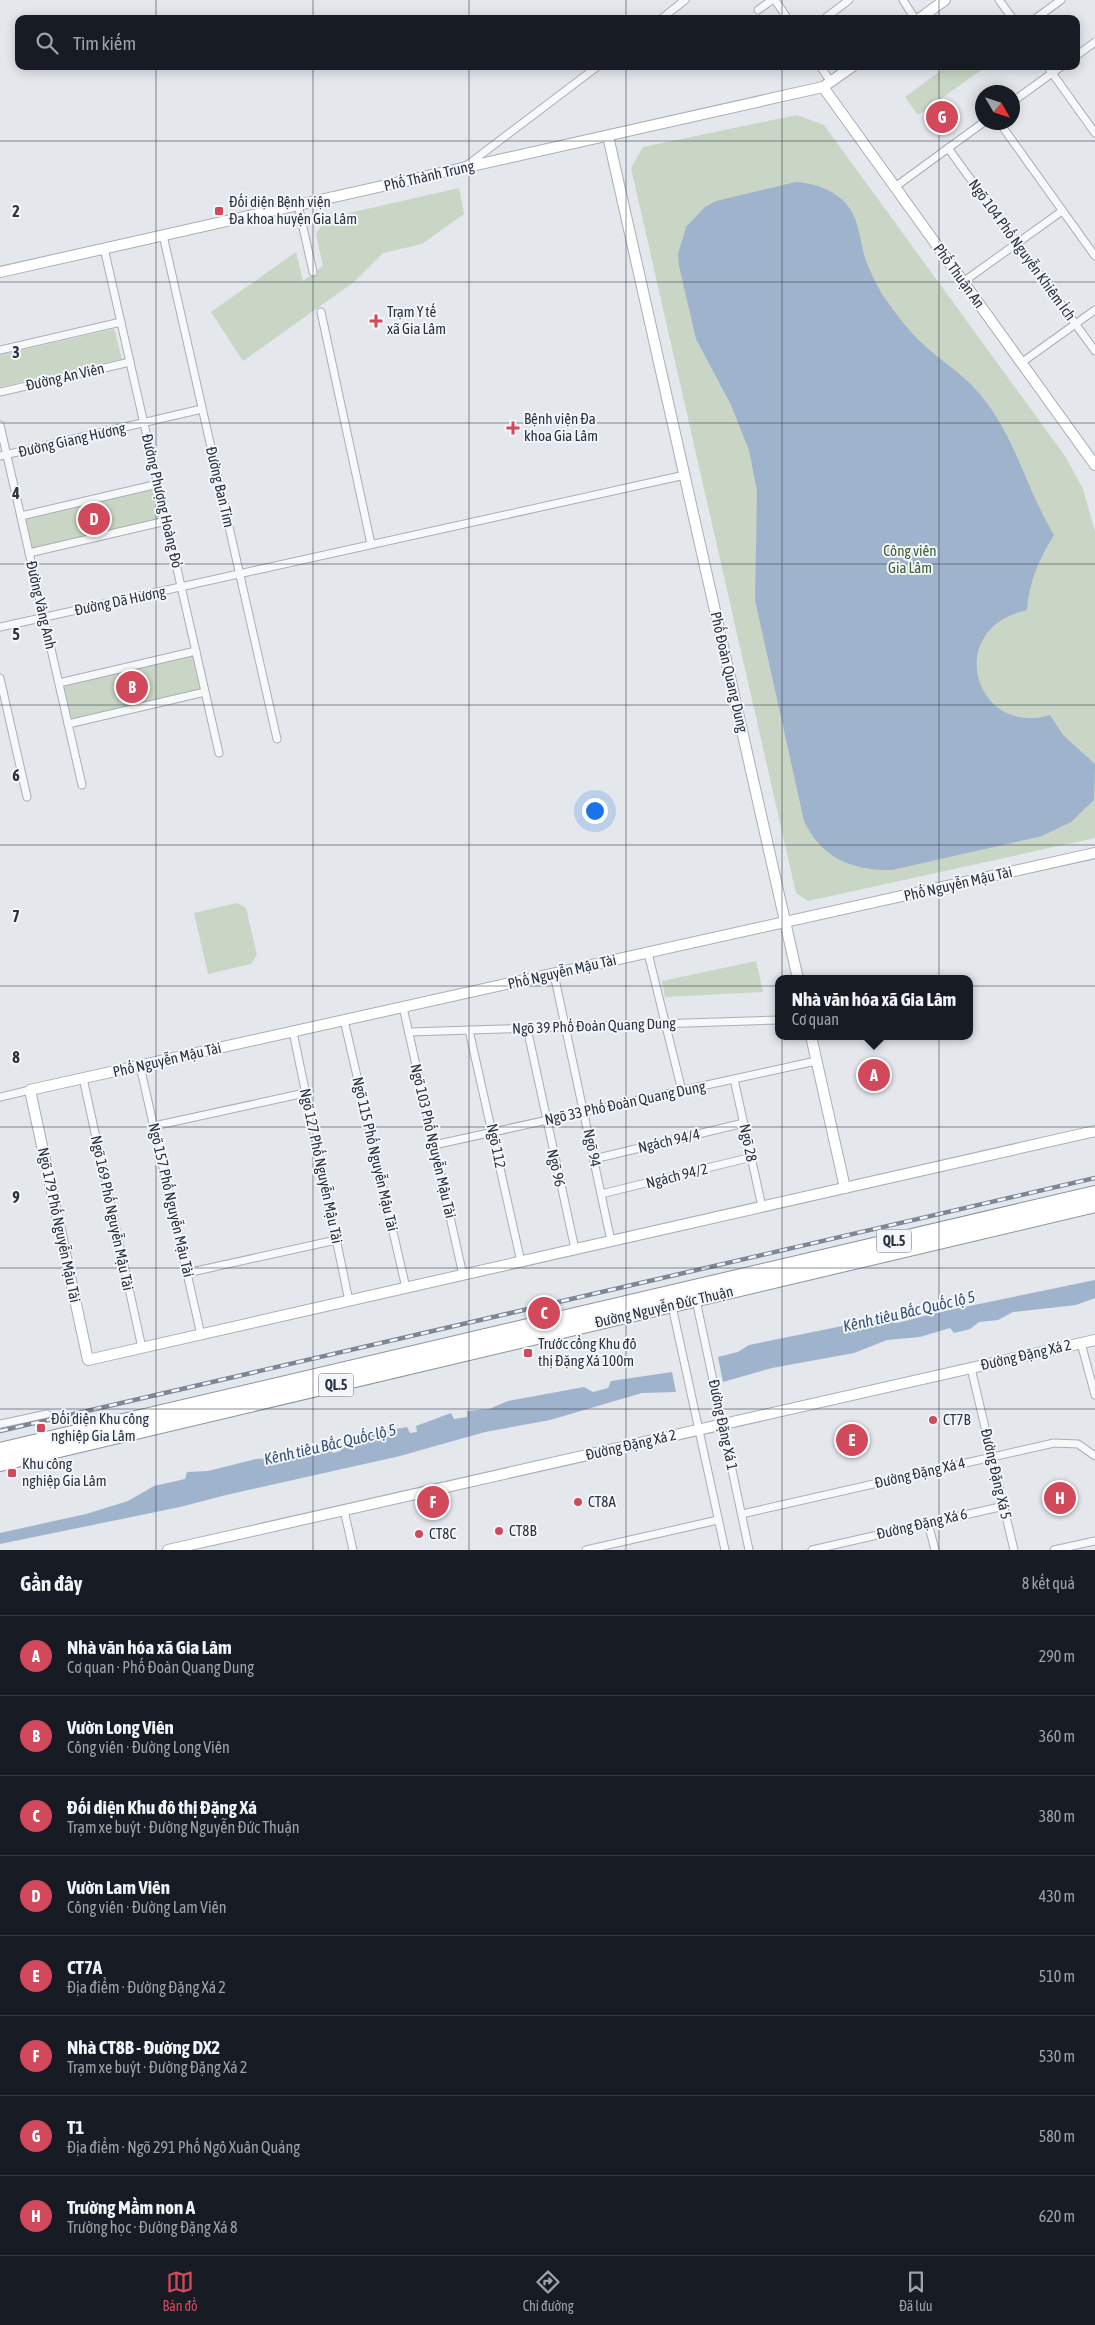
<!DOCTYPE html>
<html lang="vi">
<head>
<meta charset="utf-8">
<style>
  :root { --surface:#171b24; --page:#20242c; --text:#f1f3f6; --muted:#9ea1a6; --line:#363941; --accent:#d1495b }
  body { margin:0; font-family:"Asap Condensed",sans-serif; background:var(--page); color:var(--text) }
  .compass { position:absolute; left:975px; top:85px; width:45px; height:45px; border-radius:50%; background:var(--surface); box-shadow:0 2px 12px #0003; rotate:129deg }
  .you { position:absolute; left:594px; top:810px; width:18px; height:18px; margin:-12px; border:4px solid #fff; border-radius:50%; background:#1a73e8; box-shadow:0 0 0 8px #1a73e833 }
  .badge { display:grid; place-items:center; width:32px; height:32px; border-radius:50%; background:var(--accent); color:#fff; font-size:16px; font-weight:700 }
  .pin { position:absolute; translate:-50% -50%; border:2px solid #fff; box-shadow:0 1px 5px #0006 }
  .popup { position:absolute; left:775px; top:975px; width:198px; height:65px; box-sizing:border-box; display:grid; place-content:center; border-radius:10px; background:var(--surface); filter:drop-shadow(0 1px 4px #0005); font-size:16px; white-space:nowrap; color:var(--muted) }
  .popup b { font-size:19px; color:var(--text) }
  .popup::after { content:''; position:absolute; left:50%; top:100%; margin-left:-10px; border:10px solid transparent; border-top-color:var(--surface) }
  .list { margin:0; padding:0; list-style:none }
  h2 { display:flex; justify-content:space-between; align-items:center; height:65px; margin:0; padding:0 20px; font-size:21px }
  h2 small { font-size:16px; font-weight:400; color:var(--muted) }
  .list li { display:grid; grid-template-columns:32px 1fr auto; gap:15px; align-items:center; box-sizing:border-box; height:80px; padding:0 20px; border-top:1px solid var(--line) }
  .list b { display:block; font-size:19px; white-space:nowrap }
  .list p { margin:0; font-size:16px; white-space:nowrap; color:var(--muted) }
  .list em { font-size:16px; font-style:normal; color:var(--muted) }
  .icon { flex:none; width:28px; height:28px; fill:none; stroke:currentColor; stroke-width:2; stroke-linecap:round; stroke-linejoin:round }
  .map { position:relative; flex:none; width:1095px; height:1550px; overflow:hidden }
  .search { position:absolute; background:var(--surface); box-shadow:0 2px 12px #0003; left:15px; right:15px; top:15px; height:55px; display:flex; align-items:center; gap:12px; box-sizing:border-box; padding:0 18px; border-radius:10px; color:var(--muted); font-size:19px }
  .sheet { height:705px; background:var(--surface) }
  nav { display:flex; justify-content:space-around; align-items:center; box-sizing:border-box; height:70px; border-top:1px solid var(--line); background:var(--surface); font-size:14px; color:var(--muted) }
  nav a { display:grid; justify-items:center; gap:2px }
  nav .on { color:var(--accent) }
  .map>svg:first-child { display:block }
  .green { fill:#c9d6c5 }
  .water { fill:#9fb4cc }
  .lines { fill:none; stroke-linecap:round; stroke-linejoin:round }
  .street-casing { stroke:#a9aeb7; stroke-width:9 }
  .secondary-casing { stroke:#a9aeb7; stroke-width:12 }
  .highway-casing { stroke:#8b94a3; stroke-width:16 }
  .street { stroke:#f7f8fa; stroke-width:7 }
  .secondary { stroke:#fff; stroke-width:10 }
  .highway { stroke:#fff; stroke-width:14 }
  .rail-casing { stroke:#7d8696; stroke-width:4.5 }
  .rail { stroke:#f4f6f9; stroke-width:2.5; stroke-dasharray:8; stroke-linecap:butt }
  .grid { fill:none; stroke:#2b3445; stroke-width:1; stroke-opacity:0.55 }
  .poi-dot { fill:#d1495b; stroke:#f4f6f9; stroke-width:2 }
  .labels { text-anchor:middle; stroke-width:4; stroke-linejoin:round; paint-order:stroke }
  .shield { fill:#f4f6f9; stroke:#676e7b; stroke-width:1 }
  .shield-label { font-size:14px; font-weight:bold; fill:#2b3445 }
  .street-label { font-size:15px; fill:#2b3445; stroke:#f4f6f9 }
  .poi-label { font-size:15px; fill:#2b3445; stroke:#f4f6f9; text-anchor:start }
  .park-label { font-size:15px; fill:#3f6138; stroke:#f4f6f9 }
  .water-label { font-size:16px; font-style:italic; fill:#34527a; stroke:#f4f6f9 }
  .grid-label { font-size:16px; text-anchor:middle; font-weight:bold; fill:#2b3445; stroke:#f4f6f9; stroke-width:4; stroke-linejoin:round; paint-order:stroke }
</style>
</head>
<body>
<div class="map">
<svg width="1095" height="1550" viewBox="0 0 1095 1550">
  <rect width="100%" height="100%" fill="#e4e7ec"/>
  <g class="green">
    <path d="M 947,66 L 987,66 L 918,115 L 905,97 Z"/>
    <path d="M 797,115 L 824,125 L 1065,456 L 1083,489 L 1095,532 L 1095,838 L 808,901 L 796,893 L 631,168 L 643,147 Z"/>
    <path d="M 459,188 L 464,214 L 422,244 L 383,253 L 354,282 L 243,361 L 211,312 L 296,252 L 303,281 L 323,266 L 316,234 L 327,218 Z"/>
    <path d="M 114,329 L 122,359 L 0,387 L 0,355 Z"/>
    <path d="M 158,484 L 166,521 L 29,553 L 21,516 Z"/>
    <path d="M 196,651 L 205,692 L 68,724 L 59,682 Z"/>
    <path d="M 237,903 L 246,908 L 257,955 L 251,964 L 208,974 L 194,913 Z"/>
    <path d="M 756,961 L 763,992 L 665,997 L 662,981 Z"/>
  </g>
  <g class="water">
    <path d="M 796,182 C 817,183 843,193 853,214 C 860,228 861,246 866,261 C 872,275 878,289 887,301 C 898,317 910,332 924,345 C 941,361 962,373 978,392 C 1016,436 1025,487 1054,535 C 1039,559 1029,582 1027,610 C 942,628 975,738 1050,715 L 1063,735 L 1095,764 L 1094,800 L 1071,822 L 1042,836 L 892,870 C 853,871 821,858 804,821 L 755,600 L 757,491 L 749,450 L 731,405 L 696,339 L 679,266 L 678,254 L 686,227 L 705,207 L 716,201 Z"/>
    <path d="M 1095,1280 L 1095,1298 L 1076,1305 L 1013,1312 L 998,1320 L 979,1322 L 970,1329 L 954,1333 L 950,1328 L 920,1337 L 887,1340 L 854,1353 L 772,1368 L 723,1382 L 718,1357 L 738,1352 L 749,1345 L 877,1319 L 897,1323 L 940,1312 Z"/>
    <path d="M 672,1372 L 676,1392 L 642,1393 L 550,1420 L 485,1432 L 400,1456 L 226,1495 L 180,1507 L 0,1544 L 0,1533 L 86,1514 L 128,1501 L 154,1486 L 185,1479 L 187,1472 L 208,1471 L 256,1459 L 303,1456 L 330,1448 L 333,1453 L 340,1451 L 352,1437 L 407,1427 L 410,1433 L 417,1432 L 416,1426 L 451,1413 L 454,1419 L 467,1417 L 467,1411 L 489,1409 L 508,1401 L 584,1387 L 593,1392 L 608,1388 L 611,1381 Z"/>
  </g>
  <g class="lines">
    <g class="street-casing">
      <g id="street">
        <path d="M 775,0 L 788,19"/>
        <path d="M 903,0 L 915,19"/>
        <path d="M 999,0 L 1013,19"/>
        <path d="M 758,10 L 772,0"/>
        <path d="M 661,19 L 685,0"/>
        <path d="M 824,19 L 849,0"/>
        <path d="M 1035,19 L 1061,0"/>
        <path d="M 1076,56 L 1095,42"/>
        <path d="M 820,66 L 831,82"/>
        <path d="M 1047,66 L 1095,133"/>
        <path d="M 1012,102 L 1062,66"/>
        <path d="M 999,122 L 1095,256"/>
        <path d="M 948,148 L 1095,351"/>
        <path d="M 466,166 L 598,66"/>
        <path d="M 895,187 L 984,122"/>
        <path d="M 298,205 L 313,272"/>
        <path d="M 163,235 L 277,739"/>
        <path d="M 104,248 L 219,753"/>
        <path d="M 963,282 L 1062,211"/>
        <path d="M 321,312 L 371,544"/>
        <path d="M 0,350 L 121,322"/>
        <path d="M 1021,363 L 1095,310"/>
        <path d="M 0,392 L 130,362"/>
        <path d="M 0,425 L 82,785"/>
        <path d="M 0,456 L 202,409"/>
        <path d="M 21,516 L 158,484"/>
        <path d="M 29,553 L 166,521"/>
        <path d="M 0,627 L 685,475"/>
        <path d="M 0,678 L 27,797"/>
        <path d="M 59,683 L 196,651"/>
        <path d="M 68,724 L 205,692"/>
        <path d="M 648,953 L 682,1091"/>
        <path d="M 554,974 L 611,1241"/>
        <path d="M 403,1007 L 463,1275"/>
        <path d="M 344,1020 L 406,1288"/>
        <path d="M 527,1028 L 575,1249"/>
        <path d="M 469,1030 L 521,1262"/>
        <path d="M 293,1032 L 349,1301"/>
        <path d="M 409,1032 L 779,1020"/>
        <path d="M 140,1066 L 201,1335"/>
        <path d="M 83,1078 L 142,1348"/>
        <path d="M 734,1079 L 762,1207"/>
        <path d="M 0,1097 L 30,1090"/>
        <path d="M 154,1126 L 305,1093"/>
        <path d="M 434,1145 L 816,1061"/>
        <path d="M 594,1159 L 744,1123"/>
        <path d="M 601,1194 L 752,1157"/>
        <path d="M 187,1273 L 336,1240"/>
        <path d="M 696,1300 L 749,1550"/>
        <path d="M 672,1306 L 725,1550"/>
        <path d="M 1081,1343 L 1095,1395"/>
        <path d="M 971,1368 L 1014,1550"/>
        <path d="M 0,1424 L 47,1414"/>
        <path d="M 344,1510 L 353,1550"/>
        <path d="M 742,1514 L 1054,1443 L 1078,1444 L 1095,1456"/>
        <path d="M 928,1523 L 935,1550"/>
        <path d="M 586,1550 L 718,1520"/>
        <path d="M 812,1550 L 1004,1506"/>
        <path d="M 1054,1550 L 1095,1541"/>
      </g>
    </g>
    <g class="secondary-casing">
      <g id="secondary">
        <path d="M 919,19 L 945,0"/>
        <path d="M 823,87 L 1095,465"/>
        <path d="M 608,136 L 798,979"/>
        <path d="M 0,272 L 823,87 L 853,66"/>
        <path d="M 1095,853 L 30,1090 L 88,1360 L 1095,1131"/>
        <path d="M 811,1036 L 845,1188"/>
        <path d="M 168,1550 L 1095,1340"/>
      </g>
    </g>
    <g class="highway-casing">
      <g id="highway">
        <path d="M 0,1450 L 1095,1193"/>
        <path d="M 0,1464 L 1095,1205"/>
      </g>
    </g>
    <use href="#street" class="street"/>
    <use href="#secondary" class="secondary"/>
    <use href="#highway" class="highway"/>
    <g class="rail-casing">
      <path id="rail" d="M 0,1431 L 1095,1178"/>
    </g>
    <use href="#rail" class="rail"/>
  </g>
  <path class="grid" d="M 156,0 L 156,19M 313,0 L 313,19M 469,0 L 469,19M 626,0 L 626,19M 782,0 L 782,19M 939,0 L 939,19M 156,66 L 156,1550M 313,66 L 313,1550M 469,66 L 469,1550M 626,66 L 626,1550M 782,66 L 782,1550M 939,66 L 939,1550M 0,141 L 1095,141M 0,282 L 1095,282M 0,423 L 1095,423M 0,564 L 1095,564M 0,705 L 1095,705M 0,845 L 1095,845M 0,986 L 1095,986M 0,1127 L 1095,1127M 0,1268 L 1095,1268M 0,1409 L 1095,1409"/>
  <g class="poi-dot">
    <rect x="214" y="206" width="10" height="10" rx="2.5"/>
    <path d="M373.5 313.5h5v5h5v5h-5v5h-5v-5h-5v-5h5z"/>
    <path d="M510.5 420.5h5v5h5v5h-5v5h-5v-5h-5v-5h5z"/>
    <rect x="523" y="1348" width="10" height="10" rx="2.5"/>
    <circle cx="933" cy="1420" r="5"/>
    <rect x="36" y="1423" width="10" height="10" rx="2.5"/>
    <rect x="7" y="1468" width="10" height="10" rx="2.5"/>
    <circle cx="578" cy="1502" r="5"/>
    <circle cx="499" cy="1531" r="5"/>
    <circle cx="419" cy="1534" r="5"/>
  </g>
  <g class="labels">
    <g class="shield">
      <rect x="876.5" y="1229.5" width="35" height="23" rx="4"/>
      <rect x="318.5" y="1373.5" width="35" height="23" rx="4"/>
    </g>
    <g class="shield-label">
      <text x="894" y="1246">QL.5</text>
      <text x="336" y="1390">QL.5</text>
    </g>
    <g class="street-label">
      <text transform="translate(429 176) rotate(-13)" y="5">Phố Thành Trung</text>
      <text transform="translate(1022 250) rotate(54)" y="5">Ngõ 104 Phố Nguyễn Khiêm Ích</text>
      <text transform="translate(959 276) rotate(54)" y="5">Phố Thuận An</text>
      <text transform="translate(65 377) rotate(-13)" y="5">Đường An Viên</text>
      <text transform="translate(72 440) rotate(-13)" y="5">Đường Giang Hương</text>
      <text transform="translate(220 487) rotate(77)" y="5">Đường Ban Tím</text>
      <text transform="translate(162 501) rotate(77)" y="5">Đường Phượng Hoàng Đỏ</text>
      <text transform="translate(120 601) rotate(-12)" y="5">Đường Dã Hương</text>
      <text transform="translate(41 605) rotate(77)" y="5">Đường Vàng Anh</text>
      <text transform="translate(729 672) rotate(77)" y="5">Phố Đoàn Quang Dung</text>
      <text transform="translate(958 884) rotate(-13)" y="5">Phố Nguyễn Mậu Tài</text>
      <text transform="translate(562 972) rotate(-13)" y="5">Phố Nguyễn Mậu Tài</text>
      <text transform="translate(594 1026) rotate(-2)" y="5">Ngõ 39 Phố Đoàn Quang Dung</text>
      <text transform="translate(167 1060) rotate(-13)" y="5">Phố Nguyễn Mậu Tài</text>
      <text transform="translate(625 1103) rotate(-12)" y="5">Ngõ 33 Phố Đoàn Quang Dung</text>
      <text transform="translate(433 1141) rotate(77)" y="5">Ngõ 103 Phố Nguyễn Mậu Tài</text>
      <text transform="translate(669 1141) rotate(-13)" y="5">Ngách 94/4</text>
      <text transform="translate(748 1143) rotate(78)" y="5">Ngõ 28</text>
      <text transform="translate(496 1146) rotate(78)" y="5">Ngõ 112</text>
      <text transform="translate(592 1148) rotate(78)" y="5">Ngõ 94</text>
      <text transform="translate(375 1154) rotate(77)" y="5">Ngõ 115 Phố Nguyễn Mậu Tài</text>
      <text transform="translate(321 1166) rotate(78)" y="5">Ngõ 127 Phố Nguyễn Mậu Tài</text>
      <text transform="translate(556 1168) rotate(77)" y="5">Ngõ 96</text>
      <text transform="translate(677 1176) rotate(-14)" y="5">Ngách 94/2</text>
      <text transform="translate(171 1200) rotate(77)" y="5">Ngõ 157 Phố Nguyễn Mậu Tài</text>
      <text transform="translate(112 1213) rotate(78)" y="5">Ngõ 169 Phố Nguyễn Mậu Tài</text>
      <text transform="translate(59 1225) rotate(78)" y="5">Ngõ 179 Phố Nguyễn Mậu Tài</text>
      <text transform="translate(664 1307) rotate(-13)" y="5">Đường Nguyễn Đức Thuận</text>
      <text transform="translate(1026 1355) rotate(-13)" y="5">Đường Đặng Xá 2</text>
      <text transform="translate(723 1425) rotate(78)" y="5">Đường Đặng Xá 1</text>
      <text transform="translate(631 1445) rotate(-13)" y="5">Đường Đặng Xá 2</text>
      <text transform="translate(920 1473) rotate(-13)" y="5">Đường Đặng Xá 4</text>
      <text transform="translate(996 1474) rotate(77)" y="5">Đường Đặng Xá 5</text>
      <text transform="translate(922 1524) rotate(-13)" y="5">Đường Đặng Xá 6</text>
    </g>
    <g class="poi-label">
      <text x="229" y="207">Đối diện Bệnh viện<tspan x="229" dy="17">Đa khoa huyện Gia Lâm</tspan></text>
      <text x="387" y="317">Trạm Y tế<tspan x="387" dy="17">xã Gia Lâm</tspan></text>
      <text x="524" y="424">Bệnh viện Đa<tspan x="524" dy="17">khoa Gia Lâm</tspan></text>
      <text x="538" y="1349">Trước cổng Khu đô<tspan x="538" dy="17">thị Đặng Xá 100m</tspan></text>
      <text x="51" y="1424">Đối diện Khu công<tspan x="51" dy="17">nghiệp Gia Lâm</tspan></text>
      <text x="943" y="1425">CT7B</text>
      <text x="22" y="1469">Khu công<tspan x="22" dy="17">nghiệp Gia Lâm</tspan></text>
      <text x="588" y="1507">CT8A</text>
      <text x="509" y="1536">CT8B</text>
      <text x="429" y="1539">CT8C</text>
    </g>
    <g class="park-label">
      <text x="910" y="556">Công viên<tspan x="910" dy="17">Gia Lâm</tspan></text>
    </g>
    <g class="water-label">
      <text transform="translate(909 1311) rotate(-13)" y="6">Kênh tiêu Bắc Quốc lộ 5</text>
      <text transform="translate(330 1444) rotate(-13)" y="6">Kênh tiêu Bắc Quốc lộ 5</text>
    </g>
  </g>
  <g class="grid-label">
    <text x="16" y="217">2</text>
    <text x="16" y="358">3</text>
    <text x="16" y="499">4</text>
    <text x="16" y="640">5</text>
    <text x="16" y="781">6</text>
    <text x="16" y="922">7</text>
    <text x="16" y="1063">8</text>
    <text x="16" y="1203">9</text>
  </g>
</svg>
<svg class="compass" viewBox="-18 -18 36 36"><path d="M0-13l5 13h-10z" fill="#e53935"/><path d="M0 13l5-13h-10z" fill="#9ea1a6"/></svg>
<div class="you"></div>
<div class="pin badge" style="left:874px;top:1075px">A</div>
<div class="popup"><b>Nhà văn hóa xã Gia Lâm</b>Cơ quan</div>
<div class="pin badge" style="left:132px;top:687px">B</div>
<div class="pin badge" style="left:544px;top:1313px">C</div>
<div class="pin badge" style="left:94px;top:519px">D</div>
<div class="pin badge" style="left:852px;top:1440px">E</div>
<div class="pin badge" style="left:433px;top:1502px">F</div>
<div class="pin badge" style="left:942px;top:117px">G</div>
<div class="pin badge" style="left:1060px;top:1498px">H</div>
<div class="search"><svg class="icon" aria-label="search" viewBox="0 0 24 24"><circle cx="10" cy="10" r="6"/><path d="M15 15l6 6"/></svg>Tìm kiếm</div>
</div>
<section class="sheet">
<h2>Gần đây<small>8 kết quả</small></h2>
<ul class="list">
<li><span class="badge">A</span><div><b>Nhà văn hóa xã Gia Lâm</b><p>Cơ quan · Phố Đoàn Quang Dung</p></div><em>290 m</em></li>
<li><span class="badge">B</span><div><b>Vườn Long Viên</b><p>Công viên · Đường Long Viên</p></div><em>360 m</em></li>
<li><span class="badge">C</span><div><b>Đối diện Khu đô thị Đặng Xá</b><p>Trạm xe buýt · Đường Nguyễn Đức Thuận</p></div><em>380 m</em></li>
<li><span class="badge">D</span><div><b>Vườn Lam Viên</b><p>Công viên · Đường Lam Viên</p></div><em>430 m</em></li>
<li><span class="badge">E</span><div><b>CT7A</b><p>Địa điểm · Đường Đặng Xá 2</p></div><em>510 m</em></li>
<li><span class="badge">F</span><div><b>Nhà CT8B - Đường DX2</b><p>Trạm xe buýt · Đường Đặng Xá 2</p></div><em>530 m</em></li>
<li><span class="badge">G</span><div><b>T1</b><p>Địa điểm · Ngõ 291 Phố Ngô Xuân Quảng</p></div><em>580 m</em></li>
<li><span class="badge">H</span><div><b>Trường Mầm non A</b><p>Trường học · Đường Đặng Xá 8</p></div><em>620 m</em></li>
</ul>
</section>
<nav>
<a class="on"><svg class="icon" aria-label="map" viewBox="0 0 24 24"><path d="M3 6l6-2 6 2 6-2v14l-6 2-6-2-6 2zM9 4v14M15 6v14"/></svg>Bản đồ</a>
<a><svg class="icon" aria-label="directions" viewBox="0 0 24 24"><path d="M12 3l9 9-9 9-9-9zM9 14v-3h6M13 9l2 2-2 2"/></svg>Chỉ đường</a>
<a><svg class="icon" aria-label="saved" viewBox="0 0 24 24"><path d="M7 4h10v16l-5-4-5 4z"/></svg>Đã lưu</a>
</nav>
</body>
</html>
